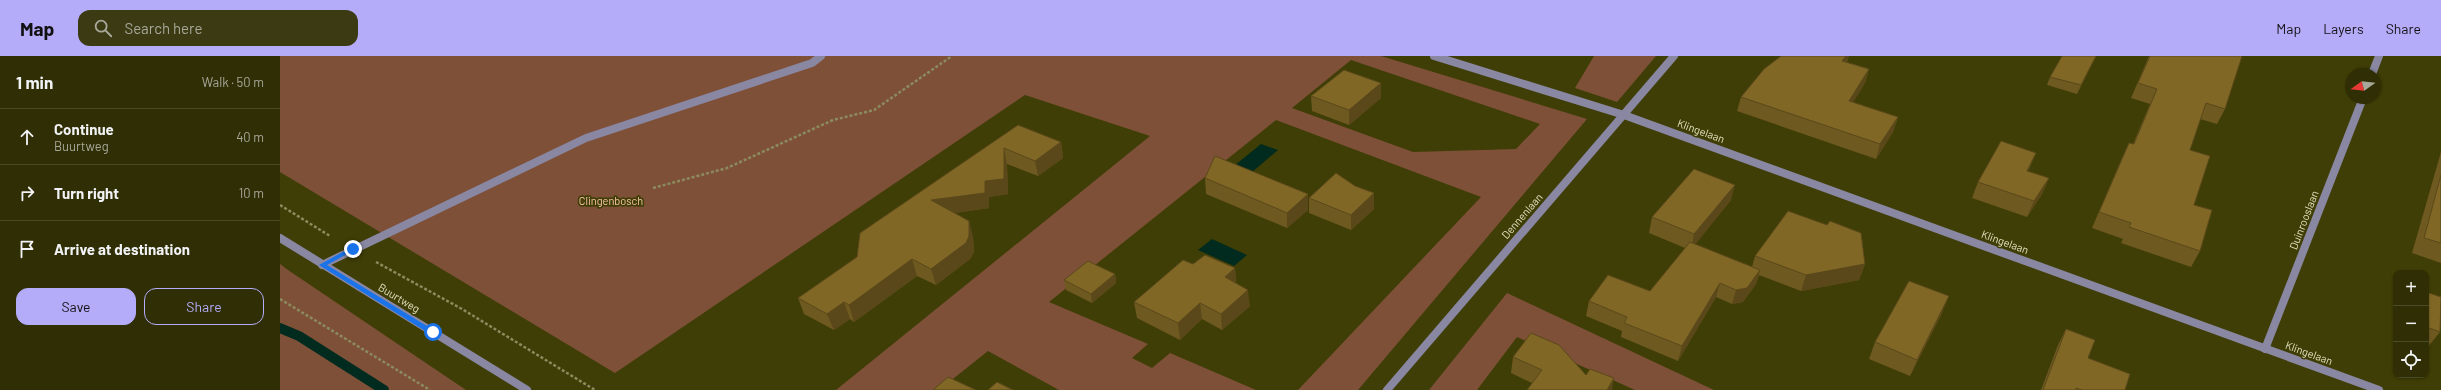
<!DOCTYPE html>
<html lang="en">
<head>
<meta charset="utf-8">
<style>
  :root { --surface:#2f2e04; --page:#3b3a13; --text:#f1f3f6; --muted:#a7a89a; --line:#4a4a26; --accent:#b4acf9 }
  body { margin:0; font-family:Barlow,sans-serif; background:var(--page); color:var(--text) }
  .controls { position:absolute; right:12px; bottom:12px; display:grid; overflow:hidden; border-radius:8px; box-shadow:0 1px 3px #0004 }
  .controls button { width:36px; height:36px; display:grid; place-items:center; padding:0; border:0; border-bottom:1px solid var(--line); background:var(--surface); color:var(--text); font:20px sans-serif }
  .compass { position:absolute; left:2065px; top:12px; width:36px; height:36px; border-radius:50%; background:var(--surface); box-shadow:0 1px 3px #0004; rotate:255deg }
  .stop { position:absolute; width:12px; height:12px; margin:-9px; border:3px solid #1a73e8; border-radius:50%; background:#fff }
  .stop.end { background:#1a73e8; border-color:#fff; box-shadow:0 1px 4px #0008 }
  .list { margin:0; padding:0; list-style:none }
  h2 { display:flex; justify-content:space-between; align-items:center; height:52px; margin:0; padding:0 16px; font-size:17px }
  h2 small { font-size:13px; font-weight:400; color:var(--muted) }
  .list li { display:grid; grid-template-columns:26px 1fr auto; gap:12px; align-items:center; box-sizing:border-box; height:56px; padding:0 16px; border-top:1px solid var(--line) }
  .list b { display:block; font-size:15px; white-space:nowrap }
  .list p { margin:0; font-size:13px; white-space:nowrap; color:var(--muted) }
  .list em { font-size:13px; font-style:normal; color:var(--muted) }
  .actions { display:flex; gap:8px; padding:12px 16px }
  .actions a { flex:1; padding:9px 0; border:1px solid var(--accent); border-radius:12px; text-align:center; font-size:14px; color:var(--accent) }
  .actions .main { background:var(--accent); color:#111 }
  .icon { flex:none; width:22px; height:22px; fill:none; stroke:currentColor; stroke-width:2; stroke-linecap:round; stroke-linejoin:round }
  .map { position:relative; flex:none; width:2161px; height:334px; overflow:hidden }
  header { display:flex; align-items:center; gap:24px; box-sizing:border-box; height:56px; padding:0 20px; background:var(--accent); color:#111 }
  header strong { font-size:19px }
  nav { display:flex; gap:22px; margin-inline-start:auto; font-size:14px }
  .search { width:280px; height:36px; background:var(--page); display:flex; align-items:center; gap:10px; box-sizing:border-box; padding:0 14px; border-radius:12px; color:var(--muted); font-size:15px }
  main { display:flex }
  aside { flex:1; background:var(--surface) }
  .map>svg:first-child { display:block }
  .green { fill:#7e5038; fill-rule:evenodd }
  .water { fill:#002b1e }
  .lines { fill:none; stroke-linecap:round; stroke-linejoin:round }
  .stream { stroke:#002b1e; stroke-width:10 }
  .path { stroke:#8c8b5e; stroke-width:2.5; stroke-dasharray:3 2; stroke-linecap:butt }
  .lane { stroke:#8987a2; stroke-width:8 }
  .street { stroke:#8987a2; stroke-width:8 }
  .wall { fill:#6e5920 }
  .shaded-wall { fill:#5a481a }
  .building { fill:#806725; stroke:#5a481a }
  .route { fill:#1a73e8 }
  .labels { text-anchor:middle; stroke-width:3.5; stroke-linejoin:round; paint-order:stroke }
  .street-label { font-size:11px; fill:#e1e1bf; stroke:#3f3e06 }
  .park-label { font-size:11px; fill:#fdc7ac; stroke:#3f3e06 }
</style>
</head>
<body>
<header>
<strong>Map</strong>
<div class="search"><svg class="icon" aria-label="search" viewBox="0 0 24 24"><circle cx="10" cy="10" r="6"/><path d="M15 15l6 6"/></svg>Search here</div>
<nav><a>Map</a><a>Layers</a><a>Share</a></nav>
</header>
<main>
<aside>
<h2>1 min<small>Walk · 50 m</small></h2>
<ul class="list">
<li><svg class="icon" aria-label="ahead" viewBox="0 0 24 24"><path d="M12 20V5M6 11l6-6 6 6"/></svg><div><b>Continue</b><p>Buurtweg</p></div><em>40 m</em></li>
<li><svg class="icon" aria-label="right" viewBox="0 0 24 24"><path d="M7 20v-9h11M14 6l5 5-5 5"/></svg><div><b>Turn right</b></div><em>10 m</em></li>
<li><svg class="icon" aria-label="arrive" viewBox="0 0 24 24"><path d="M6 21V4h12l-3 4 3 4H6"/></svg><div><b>Arrive at destination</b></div></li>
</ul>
<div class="actions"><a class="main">Save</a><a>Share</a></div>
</aside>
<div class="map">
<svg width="2161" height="334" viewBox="0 0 2161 334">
  <rect width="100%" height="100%" fill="#3f3e06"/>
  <g class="green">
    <path d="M 0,0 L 1101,0 L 1307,63 L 1078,334 L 1018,334 L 1201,141 L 996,64 L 769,246 L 868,288 L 852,302 L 872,312 L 890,297 L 976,334 L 779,334 L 708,295 L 659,334 L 556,334 L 870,80 L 745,39 L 335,317 L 0,116 ZM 1071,4 L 1260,68 L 1236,93 L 1133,96 L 1012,52 Z"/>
    <path d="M 1314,0 L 1376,0 L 1337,46 L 1295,32 Z"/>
    <path d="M 0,208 L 8,214 L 186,334 L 0,334 Z"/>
    <path d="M 1227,237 L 1434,334 L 1355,334 L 1237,281 L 1197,334 L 1149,334 Z"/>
  </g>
  <g class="water">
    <path d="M 981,88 L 998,94 L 971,117 L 954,110 Z"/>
    <path d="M 932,183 L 967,199 L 954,210 L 918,194 Z"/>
  </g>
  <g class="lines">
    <path class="stream" d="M 0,272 L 19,280 L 104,334"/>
    <g class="path">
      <path d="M 373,132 L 447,112 L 553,64 L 594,54 L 672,0"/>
      <path d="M 0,149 L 50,180"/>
      <path d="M 96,206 L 182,253 L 315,334"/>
      <path d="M 0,243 L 150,334"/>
    </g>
    <g class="lane">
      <path d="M 1154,0 L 1344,59"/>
      <path d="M 42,209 L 306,82 L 532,7 L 541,0"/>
    </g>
    <g class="street">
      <path d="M 2092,18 L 2099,0"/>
      <path d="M 1344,59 L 2099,334"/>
      <path d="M 0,182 L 247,334"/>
      <path d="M 1985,293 L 2083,42"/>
      <path d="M 1107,334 L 1394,0"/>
    </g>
  </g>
  <g class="wall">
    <path d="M 1501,0 L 1569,0 L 1567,6 L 1589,13 L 1585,27 L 1573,46 L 1618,61 L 1613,76 L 1596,103 L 1457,55 L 1461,41 Z"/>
    <path d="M 1816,0 L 1797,38 L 1767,29 L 1770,21 Z"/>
    <path d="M 1869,0 L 1962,0 L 1945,53 L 1937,68 L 1920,63 L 1910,94 L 1914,149 L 1920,195 L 1911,211 L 1841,187 L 1843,183 L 1812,172 L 1842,102 L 1849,87 L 1853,88 L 1870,48 L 1851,42 Z"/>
    <path d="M 1031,40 L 1101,42 L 1069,69 L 1032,55 Z"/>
    <path d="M 738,69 L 781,86 L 783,102 L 758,120 L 727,108 L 728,138 L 709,141 L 709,152 L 674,157 L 693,181 L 694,196 L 690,203 L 656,229 L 637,220 L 574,266 L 570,263 L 554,274 L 524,258 L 518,242 L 577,201 Z"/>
    <path d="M 2161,96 L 2161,207 L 2132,197 Z"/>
    <path d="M 1748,115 L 1769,122 L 1762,138 L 1747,161 L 1692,142 L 1698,126 Z"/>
    <path d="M 925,122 L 1028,138 L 1028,154 L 1007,172 L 926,138 Z"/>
    <path d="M 1075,130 L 1094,137 L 1094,153 L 1071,174 L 1029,157 L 1029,142 Z"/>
    <path d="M 1451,144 L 1415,188 L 1472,211 L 1475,200 L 1585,208 L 1579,224 L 1521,235 L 1479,219 L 1476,228 L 1463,246 L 1452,248 L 1436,241 L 1398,305 L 1341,281 L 1342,275 L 1306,260 L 1309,245 L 1370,235 L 1405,192 L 1369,177 L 1372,161 Z"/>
    <path d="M 913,208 L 955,212 L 956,227 L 970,250 L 942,274 L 922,263 L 900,284 L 857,262 L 854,246 Z"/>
    <path d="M 835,218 L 836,227 L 812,247 L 786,234 L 784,224 Z"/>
    <path d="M 2146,236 L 2160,276 L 2147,292 L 2146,292 Z"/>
    <path d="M 1662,257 L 1630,320 L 1589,303 L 1595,286 Z"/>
    <path d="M 1786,273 L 1808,302 L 1845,334 L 1761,334 L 1778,289 Z"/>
    <path d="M 1233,301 L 1306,319 L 1252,327 L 1231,317 Z"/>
  </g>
  <g class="shaded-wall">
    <path d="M 1566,0 L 1569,0 L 1568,3 L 1558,19 L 1562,5 Z"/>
    <path d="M 1589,13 L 1585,27 L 1565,59 L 1569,45 Z"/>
    <path d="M 1101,27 L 1101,42 L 1069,69 L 1069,54 Z"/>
    <path d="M 1618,61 L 1613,76 L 1596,103 L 1600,88 Z"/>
    <path d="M 781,86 L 783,102 L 758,120 L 755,105 Z"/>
    <path d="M 724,92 L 727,108 L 728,138 L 709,141 L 709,152 L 655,160 L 651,144 Z"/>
    <path d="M 1756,97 L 1750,112 L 1740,131 L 1747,115 Z"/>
    <path d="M 1769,122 L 1762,138 L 1747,161 L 1754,145 Z"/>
    <path d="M 1455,129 L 1451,144 L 1411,194 L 1414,178 Z"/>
    <path d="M 1094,137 L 1094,153 L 1071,174 L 1071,159 Z"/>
    <path d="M 1028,138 L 1028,154 L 1007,172 L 1007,157 Z"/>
    <path d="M 689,165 L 693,181 L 694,196 L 690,203 L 656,229 L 651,213 Z"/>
    <path d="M 632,203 L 637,220 L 574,266 L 569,249 Z"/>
    <path d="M 1585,208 L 1579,224 L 1521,235 L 1526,219 Z"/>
    <path d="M 955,212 L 956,228 L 945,221 Z"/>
    <path d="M 1480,214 L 1476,228 L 1463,246 L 1452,248 L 1456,234 Z"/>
    <path d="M 835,218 L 836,227 L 812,247 L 811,238 Z"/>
    <path d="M 1440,227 L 1436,241 L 1398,305 L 1402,290 Z"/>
    <path d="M 968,234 L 970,250 L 942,274 L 941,258 Z"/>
    <path d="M 1669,240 L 1662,257 L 1630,320 L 1637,304 Z"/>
    <path d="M 564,246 L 570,263 L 554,274 L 547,258 Z"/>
    <path d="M 920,247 L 922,263 L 900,284 L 898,267 Z"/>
    <path d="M 1334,322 L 1332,334 L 1327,334 Z"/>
  </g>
  <g class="building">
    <path d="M 1501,0 L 1566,0 L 1562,5 L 1589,13 L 1569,45 L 1618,61 L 1600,88 L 1461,41 L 1484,13 Z"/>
    <path d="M 1782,0 L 1816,0 L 1801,29 L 1770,21 Z"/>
    <path d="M 1870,0 L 1962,0 L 1945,53 L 1926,47 L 1910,94 L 1930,100 L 1914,149 L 1932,154 L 1920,195 L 1849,171 L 1851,167 L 1819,156 L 1849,87 L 1854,88 L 1877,33 L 1858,27 Z"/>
    <path d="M 1064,14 L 1101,27 L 1069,54 L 1031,40 Z"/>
    <path d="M 738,69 L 781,86 L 755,105 L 724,92 L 724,123 L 705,125 L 705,137 L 651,144 L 689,165 L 689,180 L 686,187 L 651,213 L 632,203 L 569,249 L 564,246 L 547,258 L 518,242 L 577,201 L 580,177 Z"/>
    <path d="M 1721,85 L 1756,97 L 1747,115 L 1769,122 L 1754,145 L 1698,126 Z"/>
    <path d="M 935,100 L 1028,138 L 1007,157 L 998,153 L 925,122 Z"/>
    <path d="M 1414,113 L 1455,129 L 1414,178 L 1372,161 Z"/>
    <path d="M 1056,117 L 1075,130 L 1094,137 L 1071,159 L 1029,142 Z"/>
    <path d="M 2161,119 L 2161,187 L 2144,182 Z"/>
    <path d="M 1508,155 L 1547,169 L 1550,165 L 1581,177 L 1585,208 L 1526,219 L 1475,200 Z"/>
    <path d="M 1410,186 L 1480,214 L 1467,232 L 1456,234 L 1440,227 L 1402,290 L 1344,267 L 1347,261 L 1309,245 L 1328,219 L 1370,235 Z"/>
    <path d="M 925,199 L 955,212 L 945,221 L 968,234 L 941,258 L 920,247 L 898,267 L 854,246 L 903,204 L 913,208 Z"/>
    <path d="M 808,205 L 835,218 L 811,238 L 784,224 Z"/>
    <path d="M 1629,225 L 1669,240 L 1637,304 L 1595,286 Z"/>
    <path d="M 2146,236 L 2161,241 L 2160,276 L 2146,271 Z"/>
    <path d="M 1786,273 L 1815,284 L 1808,302 L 1850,318 L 1845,334 L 1802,334 L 1796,332 L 1796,334 L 1763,334 Z"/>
    <path d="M 1251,277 L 1279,289 L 1306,319 L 1310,313 L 1334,322 L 1327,334 L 1247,334 L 1262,314 L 1233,301 Z"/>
    <path d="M 668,321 L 696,334 L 653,334 Z"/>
    <path d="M 717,326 L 733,334 L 708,334 Z"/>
  </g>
  <path class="route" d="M 70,192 L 76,193 L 47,209 L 155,275 L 155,278 L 150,278 L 39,209 Z"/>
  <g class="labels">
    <g class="street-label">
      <text transform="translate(1421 75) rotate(20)" y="4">Klingelaan</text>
      <text transform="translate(1242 160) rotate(-49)" y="4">Dennenlaan</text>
      <text transform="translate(2024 164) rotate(-69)" y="4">Duinrooslaan</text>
      <text transform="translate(1725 186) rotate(20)" y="4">Klingelaan</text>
      <text transform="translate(119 242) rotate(31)" y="4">Buurtweg</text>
      <text transform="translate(2029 297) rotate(20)" y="4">Klingelaan</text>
    </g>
    <g class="park-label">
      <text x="331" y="149">Clingenbosch</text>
    </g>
  </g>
</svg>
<div class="controls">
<button>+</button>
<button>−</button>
<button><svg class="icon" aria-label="locate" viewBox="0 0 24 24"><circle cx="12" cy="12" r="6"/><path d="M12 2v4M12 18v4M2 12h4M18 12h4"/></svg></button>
</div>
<svg class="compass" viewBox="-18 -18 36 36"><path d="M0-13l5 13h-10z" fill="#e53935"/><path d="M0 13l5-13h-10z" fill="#a7a89a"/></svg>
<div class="stop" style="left:153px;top:276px"></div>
<div class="stop end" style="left:73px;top:193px"></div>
</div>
</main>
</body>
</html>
